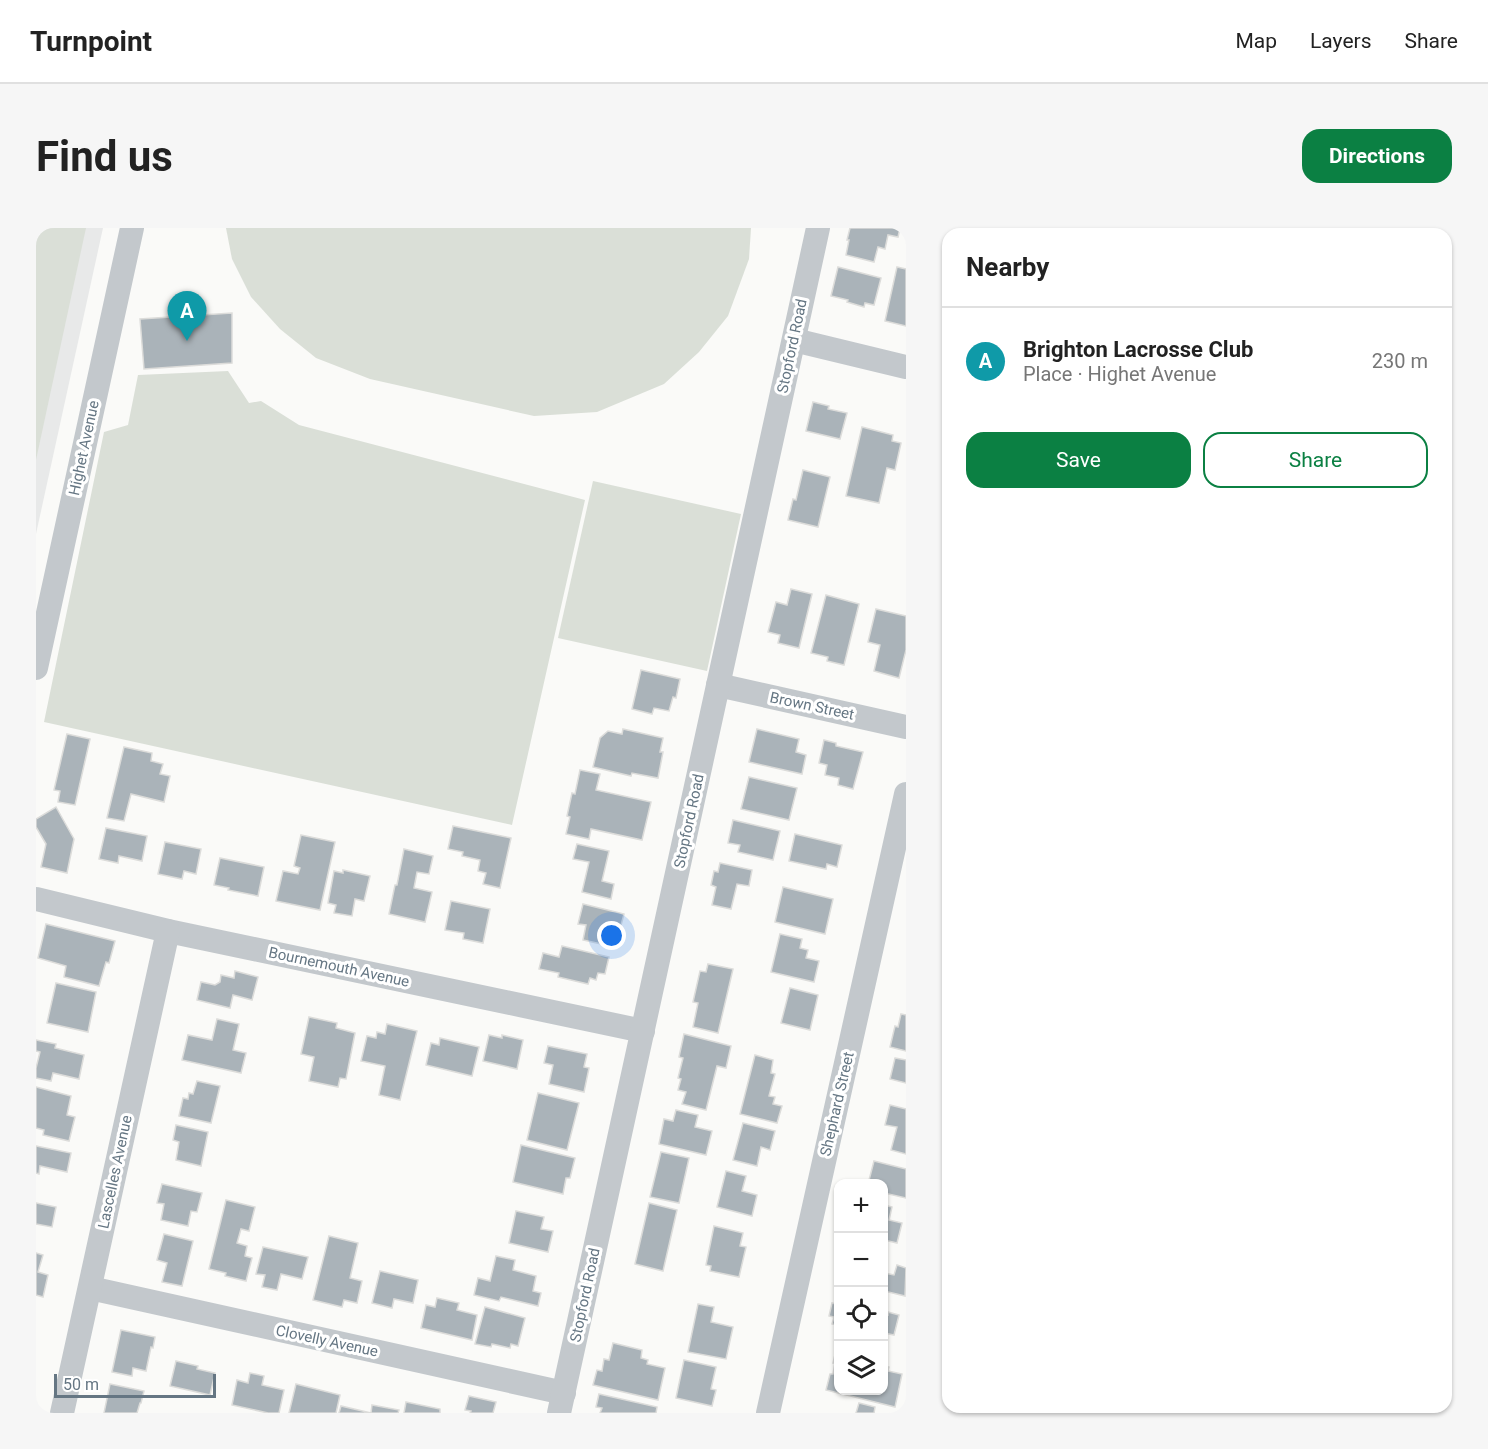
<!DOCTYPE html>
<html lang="en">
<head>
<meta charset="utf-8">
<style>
  :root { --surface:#fff; --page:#f6f6f6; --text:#222; --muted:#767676; --line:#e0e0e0; --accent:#0b8043 }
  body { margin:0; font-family:Roboto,sans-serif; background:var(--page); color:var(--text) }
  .controls { position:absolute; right:18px; bottom:18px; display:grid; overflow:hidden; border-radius:12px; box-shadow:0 2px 4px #0004 }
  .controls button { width:54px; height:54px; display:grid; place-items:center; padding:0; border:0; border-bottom:2px solid var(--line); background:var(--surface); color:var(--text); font:30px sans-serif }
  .scale { position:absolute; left:18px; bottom:15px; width:162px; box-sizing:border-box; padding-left:6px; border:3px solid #657683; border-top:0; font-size:16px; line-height:21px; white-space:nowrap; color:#657683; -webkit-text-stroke:4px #fff; paint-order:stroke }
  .you { position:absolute; left:576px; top:708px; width:21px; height:21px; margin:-15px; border:4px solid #fff; border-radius:50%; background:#1a73e8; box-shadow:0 0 0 9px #1a73e833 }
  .badge { display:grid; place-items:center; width:39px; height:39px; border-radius:50%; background:var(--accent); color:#fff; font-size:20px; font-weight:700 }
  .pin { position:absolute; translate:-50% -50px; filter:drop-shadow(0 2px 3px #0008) }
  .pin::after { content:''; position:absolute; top:32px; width:21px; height:18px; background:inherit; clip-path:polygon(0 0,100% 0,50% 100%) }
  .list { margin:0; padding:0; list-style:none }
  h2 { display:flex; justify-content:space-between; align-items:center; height:78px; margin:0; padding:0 24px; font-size:26px }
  h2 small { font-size:20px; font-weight:400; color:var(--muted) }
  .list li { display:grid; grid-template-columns:39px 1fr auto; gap:18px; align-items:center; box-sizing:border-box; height:108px; padding:0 24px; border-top:2px solid var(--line) }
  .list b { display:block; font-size:22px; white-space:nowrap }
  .list p { margin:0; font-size:20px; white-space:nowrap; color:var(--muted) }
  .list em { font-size:20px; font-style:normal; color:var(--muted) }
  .actions { display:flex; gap:12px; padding:18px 24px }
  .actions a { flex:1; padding:14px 0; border:2px solid var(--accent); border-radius:18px; text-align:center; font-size:21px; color:var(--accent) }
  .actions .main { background:var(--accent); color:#fff }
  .icon { flex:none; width:33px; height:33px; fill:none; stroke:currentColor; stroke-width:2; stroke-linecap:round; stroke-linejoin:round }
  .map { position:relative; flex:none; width:870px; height:1185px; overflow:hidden; border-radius:18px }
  header { display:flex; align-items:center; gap:36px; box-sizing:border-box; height:84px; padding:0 30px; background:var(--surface); border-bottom:2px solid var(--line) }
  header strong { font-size:28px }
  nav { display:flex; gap:33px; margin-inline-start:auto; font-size:21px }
  .intro { display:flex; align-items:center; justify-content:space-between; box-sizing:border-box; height:144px; padding:0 36px }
  h1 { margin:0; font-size:42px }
  .button { padding:15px 27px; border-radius:18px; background:var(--accent); color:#fff; font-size:21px; font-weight:700 }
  main { display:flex; gap:36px; padding:0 36px }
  aside { flex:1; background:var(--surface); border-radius:18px; box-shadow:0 2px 4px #0004 }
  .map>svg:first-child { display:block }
  .built { fill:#e8e9e9 }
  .green { fill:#dadfd7 }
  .building { fill:#aab3b9; stroke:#dcdcda; stroke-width:1.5 }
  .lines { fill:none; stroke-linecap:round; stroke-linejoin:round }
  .minor { stroke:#c3c8cc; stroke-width:24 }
  .labels { text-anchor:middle; stroke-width:6; stroke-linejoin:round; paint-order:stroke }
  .street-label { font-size:15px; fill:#657683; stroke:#fff }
</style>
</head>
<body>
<header>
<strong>Turnpoint</strong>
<nav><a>Map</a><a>Layers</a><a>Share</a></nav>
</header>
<div class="intro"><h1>Find us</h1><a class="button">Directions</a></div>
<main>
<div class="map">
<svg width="870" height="1185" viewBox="0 0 870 1185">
  <rect width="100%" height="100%" fill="#fafaf8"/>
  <path class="built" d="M 0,0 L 67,0 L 0,306 Z"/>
  <g class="green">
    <path d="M 0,0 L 50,0 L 0,232 Z"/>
    <path d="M 190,0 L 715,0 L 713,31 L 692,88 L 663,124 L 628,156 L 561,184 L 498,188 L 334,151 L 280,130 L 244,101 L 215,69 L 196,31 Z"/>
    <path d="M 192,143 L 213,175 L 225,173 L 263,197 L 549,272 L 476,597 L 8,494 L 68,204 L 92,197 L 102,147 Z"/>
    <path d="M 557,253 L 705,286 L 671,443 L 522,410 Z"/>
  </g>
  <g class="building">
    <path d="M 814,0 L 864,0 L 862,9 L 852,7 L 849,21 L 842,19 L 838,34 L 810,27 L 813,12 L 811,12 Z"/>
    <path d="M 802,39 L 845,50 L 838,77 L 829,75 L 828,79 L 811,74 L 812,72 L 795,68 Z"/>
    <path d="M 861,39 L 870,41 L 870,98 L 849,93 Z"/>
    <path d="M 196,85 L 196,135 L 108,141 L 104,91 Z"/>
    <path d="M 777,174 L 793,178 L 792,181 L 811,185 L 804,211 L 770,203 Z"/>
    <path d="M 826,199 L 857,207 L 856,213 L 865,215 L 859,242 L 851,240 L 843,275 L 810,268 Z"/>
    <path d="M 767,242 L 794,249 L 782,299 L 752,292 L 757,271 L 760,272 Z"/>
    <path d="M 755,361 L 776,366 L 763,420 L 742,415 L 744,407 L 732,404 L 740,374 L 751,377 Z"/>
    <path d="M 790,367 L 823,376 L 808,437 L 791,433 L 792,429 L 775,425 Z"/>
    <path d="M 840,381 L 870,388 L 870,422 L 863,450 L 838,443 L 844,417 L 832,414 Z"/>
    <path d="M 605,442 L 644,451 L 640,470 L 637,469 L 633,483 L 618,480 L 616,486 L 596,481 Z"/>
    <path d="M 587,501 L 627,510 L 624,524 L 627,524 L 622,550 L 596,545 L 595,548 L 557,539 L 564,510 L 572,503 L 586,506 Z"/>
    <path d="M 721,501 L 763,511 L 760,524 L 770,527 L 766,546 L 713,534 Z"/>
    <path d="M 31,506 L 54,511 L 39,577 L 22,574 L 24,563 L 18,562 Z"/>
    <path d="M 788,512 L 800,515 L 800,518 L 827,524 L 817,561 L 802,557 L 803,550 L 789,547 L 791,537 L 783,535 Z"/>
    <path d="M 88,519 L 116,525 L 115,533 L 127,536 L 124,546 L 134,548 L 128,574 L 95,566 L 88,593 L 71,590 Z"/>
    <path d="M 544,542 L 564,546 L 560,562 L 615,574 L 606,612 L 555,601 L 553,611 L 530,606 L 534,589 L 531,588 L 536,565 L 539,566 Z"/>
    <path d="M 713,549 L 761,560 L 753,592 L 705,581 Z"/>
    <path d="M 20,579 L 38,611 L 31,645 L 5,639 L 10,616 L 0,599 L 0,591 Z"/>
    <path d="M 697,592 L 744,603 L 737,632 L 702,624 L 704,617 L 692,615 Z"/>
    <path d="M 417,598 L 475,610 L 464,660 L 447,656 L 450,645 L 442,643 L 444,632 L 426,628 L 427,624 L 412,621 Z"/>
    <path d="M 70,600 L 111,608 L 106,633 L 83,628 L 82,635 L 63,631 Z"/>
    <path d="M 759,606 L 806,617 L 801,639 L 791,636 L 790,641 L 753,633 Z"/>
    <path d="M 265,607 L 299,614 L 284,682 L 240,673 L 247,643 L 262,646 L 264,640 L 258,638 Z"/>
    <path d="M 129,614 L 165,621 L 160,646 L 148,643 L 146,651 L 122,646 Z"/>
    <path d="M 541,616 L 573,623 L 566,653 L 578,656 L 575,671 L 546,664 L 553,634 L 537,631 Z"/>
    <path d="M 368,621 L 397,628 L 393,646 L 381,644 L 378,660 L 396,664 L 389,694 L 353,686 L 359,657 L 361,657 Z"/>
    <path d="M 184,630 L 228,639 L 222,668 L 192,662 L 193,660 L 178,657 Z"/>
    <path d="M 684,635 L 716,642 L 713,658 L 701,656 L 695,681 L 676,677 L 680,659 L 675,657 L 678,643 L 682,644 Z"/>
    <path d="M 307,642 L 334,648 L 328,673 L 319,671 L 316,688 L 298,685 L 300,677 L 292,675 L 298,643 L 307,645 Z"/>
    <path d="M 747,659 L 797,671 L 789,706 L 739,694 Z"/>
    <path d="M 415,673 L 454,681 L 447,715 L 427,711 L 428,705 L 409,702 Z"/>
    <path d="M 547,676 L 588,686 L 584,701 L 574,699 L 570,717 L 547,712 L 550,697 L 542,696 Z"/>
    <path d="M 10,696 L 79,713 L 73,735 L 70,734 L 63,758 L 28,749 L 30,738 L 2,730 Z"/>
    <path d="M 744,706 L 766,711 L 764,720 L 772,722 L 770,730 L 783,733 L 778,754 L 735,744 Z"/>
    <path d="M 526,718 L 573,729 L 569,746 L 562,745 L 560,752 L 554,750 L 552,756 L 522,749 L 523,745 L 503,741 L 507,725 L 523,729 Z"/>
    <path d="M 672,736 L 697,741 L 682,805 L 657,799 L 662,775 L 657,774 L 664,743 L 670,744 Z"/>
    <path d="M 199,743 L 222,749 L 216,772 L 197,767 L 194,780 L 161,772 L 165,754 L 179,757 L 184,754 L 185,747 L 198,750 Z"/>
    <path d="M 20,755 L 60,764 L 52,804 L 11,795 Z"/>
    <path d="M 754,760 L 782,767 L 774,802 L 745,795 Z"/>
    <path d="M 865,786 L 870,787 L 870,823 L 854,819 L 859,798 L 862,799 Z"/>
    <path d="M 273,789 L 301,795 L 300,800 L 319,805 L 310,851 L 304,850 L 302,859 L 273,853 L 278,829 L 265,826 Z"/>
    <path d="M 181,791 L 203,796 L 197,822 L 210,825 L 205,845 L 146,832 L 152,807 L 176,812 Z"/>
    <path d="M 351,796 L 381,803 L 364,872 L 343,867 L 349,838 L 325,833 L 331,808 L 340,810 L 341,804 L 349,806 Z"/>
    <path d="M 648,806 L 695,818 L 690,840 L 681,838 L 670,882 L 646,876 L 650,864 L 642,862 L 645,851 L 642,850 L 647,830 L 643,829 Z"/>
    <path d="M 453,807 L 466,810 L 466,807 L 487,812 L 481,841 L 447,833 Z"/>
    <path d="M 404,810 L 443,819 L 436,848 L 390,837 L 395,815 L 403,817 Z"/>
    <path d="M 0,812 L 20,816 L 19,820 L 48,827 L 43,851 L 17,845 L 15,853 L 0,850 L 0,840 L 4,824 L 0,823 Z"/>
    <path d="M 512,818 L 551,826 L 548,839 L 553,840 L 548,864 L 513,856 L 517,837 L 508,835 Z"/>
    <path d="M 719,827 L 737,832 L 735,845 L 739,846 L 733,868 L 739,869 L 737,876 L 746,878 L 741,895 L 704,886 Z"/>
    <path d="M 859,830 L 870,832 L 870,855 L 854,851 Z"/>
    <path d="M 161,853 L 184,858 L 175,895 L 143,888 L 147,870 L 152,871 L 153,865 L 157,866 Z"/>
    <path d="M 0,859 L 35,868 L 31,887 L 39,889 L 33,913 L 7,907 L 8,902 L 0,900 Z"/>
    <path d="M 502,865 L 543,875 L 531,922 L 491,912 Z"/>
    <path d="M 854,877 L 870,881 L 870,926 L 855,922 L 861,899 L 849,897 Z"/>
    <path d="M 640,882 L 662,887 L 659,899 L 676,903 L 670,927 L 623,916 L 628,891 L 637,893 Z"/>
    <path d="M 707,895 L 739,903 L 734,922 L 725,919 L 721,938 L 697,932 Z"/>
    <path d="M 140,897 L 172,904 L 165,938 L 140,932 L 143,914 L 137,912 Z"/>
    <path d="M 485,917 L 539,930 L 534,950 L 530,950 L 527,966 L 477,954 Z"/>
    <path d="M 0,918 L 35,925 L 31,944 L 4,938 L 3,946 L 0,945 Z"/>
    <path d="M 625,924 L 653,930 L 643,975 L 614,969 Z"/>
    <path d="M 838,933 L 870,941 L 870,970 L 848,965 L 848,956 L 832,956 Z"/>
    <path d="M 690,943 L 710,948 L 706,963 L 721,967 L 716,988 L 681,979 Z"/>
    <path d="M 126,956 L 166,965 L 161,984 L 155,983 L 152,998 L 125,992 L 128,976 L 121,975 Z"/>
    <path d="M 190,972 L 219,979 L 213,1003 L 205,1001 L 201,1015 L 211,1018 L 209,1028 L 216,1030 L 210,1053 L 189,1048 L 190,1045 L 173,1041 Z"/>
    <path d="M 0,975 L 20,979 L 16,999 L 0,996 Z"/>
    <path d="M 613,975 L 641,982 L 627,1043 L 599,1036 Z"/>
    <path d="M 848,977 L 856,979 L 853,992 L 866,995 L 861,1015 L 848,1012 Z"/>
    <path d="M 480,983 L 508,989 L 505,1001 L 517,1003 L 512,1024 L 473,1015 Z"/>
    <path d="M 678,998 L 707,1005 L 704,1018 L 710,1019 L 703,1049 L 674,1043 L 675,1038 L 670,1037 Z"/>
    <path d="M 128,1006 L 157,1013 L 146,1058 L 126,1054 L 131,1035 L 121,1032 Z"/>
    <path d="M 293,1008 L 322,1015 L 314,1050 L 326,1053 L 321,1075 L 308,1072 L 306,1079 L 277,1072 Z"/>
    <path d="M 227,1019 L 272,1029 L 266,1051 L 245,1046 L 241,1062 L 226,1059 L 229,1047 L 220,1046 Z"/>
    <path d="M 0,1025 L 7,1027 L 2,1044 L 12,1047 L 7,1069 L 0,1067 Z"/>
    <path d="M 460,1028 L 479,1032 L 477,1042 L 500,1048 L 497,1063 L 505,1065 L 502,1078 L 465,1069 L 463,1073 L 438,1067 L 442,1050 L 454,1053 Z"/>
    <path d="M 861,1037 L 870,1040 L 869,1068 L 848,1063 L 848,1045 L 858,1047 Z"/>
    <path d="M 344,1043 L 382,1052 L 377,1075 L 358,1071 L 356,1080 L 336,1075 Z"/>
    <path d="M 802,1066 L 802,1097 L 796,1096 L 798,1089 L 793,1088 L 796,1075 L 800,1076 Z"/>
    <path d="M 401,1070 L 423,1075 L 421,1082 L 441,1087 L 436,1112 L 385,1100 L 390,1077 L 399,1079 Z"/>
    <path d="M 662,1076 L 678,1079 L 675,1094 L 697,1099 L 690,1131 L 652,1124 Z"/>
    <path d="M 449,1079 L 489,1090 L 482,1118 L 475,1116 L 474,1120 L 456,1116 L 455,1119 L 439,1116 Z"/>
    <path d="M 852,1084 L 863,1087 L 858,1107 L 848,1105 L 848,1086 L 852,1087 Z"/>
    <path d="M 85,1102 L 119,1109 L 117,1120 L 115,1119 L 110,1143 L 97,1140 L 96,1148 L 76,1144 Z"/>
    <path d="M 802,1114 L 802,1162 L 848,1162 L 848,1138 L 853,1139 L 852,1143 L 866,1146 L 859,1179 L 790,1162 L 794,1146 L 797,1146 L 799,1135 L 797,1135 Z"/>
    <path d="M 577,1115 L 606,1122 L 605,1130 L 612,1132 L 611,1136 L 629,1140 L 622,1172 L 557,1157 L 561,1142 L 566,1143 L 568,1131 L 573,1132 Z"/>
    <path d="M 648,1132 L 680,1139 L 675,1161 L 680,1162 L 676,1178 L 640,1170 Z"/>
    <path d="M 140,1133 L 162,1138 L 161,1141 L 179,1145 L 174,1167 L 134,1158 Z"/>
    <path d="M 214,1145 L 228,1148 L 226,1157 L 248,1162 L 243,1185 L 232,1185 L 196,1177 L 201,1152 L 212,1155 Z"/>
    <path d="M 74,1156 L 108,1163 L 105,1175 L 104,1175 L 101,1185 L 68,1185 Z"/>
    <path d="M 260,1156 L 304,1167 L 300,1185 L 253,1185 Z"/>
    <path d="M 563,1166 L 621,1179 L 620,1185 L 564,1185 L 566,1180 L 560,1179 Z"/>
    <path d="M 433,1168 L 460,1174 L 457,1185 L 434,1185 L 435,1183 L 429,1182 Z"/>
    <path d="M 370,1174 L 404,1181 L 404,1185 L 368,1185 Z"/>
    <path d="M 823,1175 L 839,1179 L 838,1185 L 820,1185 Z"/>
    <path d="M 336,1177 L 363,1182 L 362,1185 L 303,1185 L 305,1178 L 335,1185 Z"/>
  </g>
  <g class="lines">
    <g class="minor">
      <path d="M 758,112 L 870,139"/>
      <path d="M 0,440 L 96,0"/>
      <path d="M 682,457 L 870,499"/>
      <path d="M 0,671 L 132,703 L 607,803"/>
      <path d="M 54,1060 L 528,1165"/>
      <path d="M 26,1185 L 132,703"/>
      <path d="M 523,1185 L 782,0"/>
      <path d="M 732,1185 L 870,566"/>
    </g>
  </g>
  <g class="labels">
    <g class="street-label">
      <text transform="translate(756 118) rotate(-78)" y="5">Stopford Road</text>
      <text transform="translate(48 220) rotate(-78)" y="5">Highet Avenue</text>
      <text transform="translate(776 478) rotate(12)" y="5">Brown Street</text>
      <text transform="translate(653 593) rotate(-78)" y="5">Stopford Road</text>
      <text transform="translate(303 739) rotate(12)" y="5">Bournemouth Avenue</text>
      <text transform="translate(801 876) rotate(-77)" y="5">Shephard Street</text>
      <text transform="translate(79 944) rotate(-78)" y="5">Lascelles Avenue</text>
      <text transform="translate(549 1067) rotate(-78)" y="5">Stopford Road</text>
      <text transform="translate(291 1113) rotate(12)" y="5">Clovelly Avenue</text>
    </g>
  </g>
</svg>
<div class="controls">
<button>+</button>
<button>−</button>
<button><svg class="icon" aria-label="locate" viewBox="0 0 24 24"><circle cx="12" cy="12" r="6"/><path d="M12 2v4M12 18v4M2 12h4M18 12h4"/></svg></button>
<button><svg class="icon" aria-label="layers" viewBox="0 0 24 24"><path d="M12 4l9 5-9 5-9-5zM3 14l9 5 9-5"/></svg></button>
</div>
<div class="scale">50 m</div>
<div class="you"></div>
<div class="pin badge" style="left:151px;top:113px;background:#0f9aa8">A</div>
</div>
<aside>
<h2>Nearby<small></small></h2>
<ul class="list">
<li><span class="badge" style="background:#0f9aa8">A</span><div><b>Brighton Lacrosse Club</b><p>Place · Highet Avenue</p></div><em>230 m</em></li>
</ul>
<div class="actions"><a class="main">Save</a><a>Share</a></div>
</aside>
</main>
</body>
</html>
